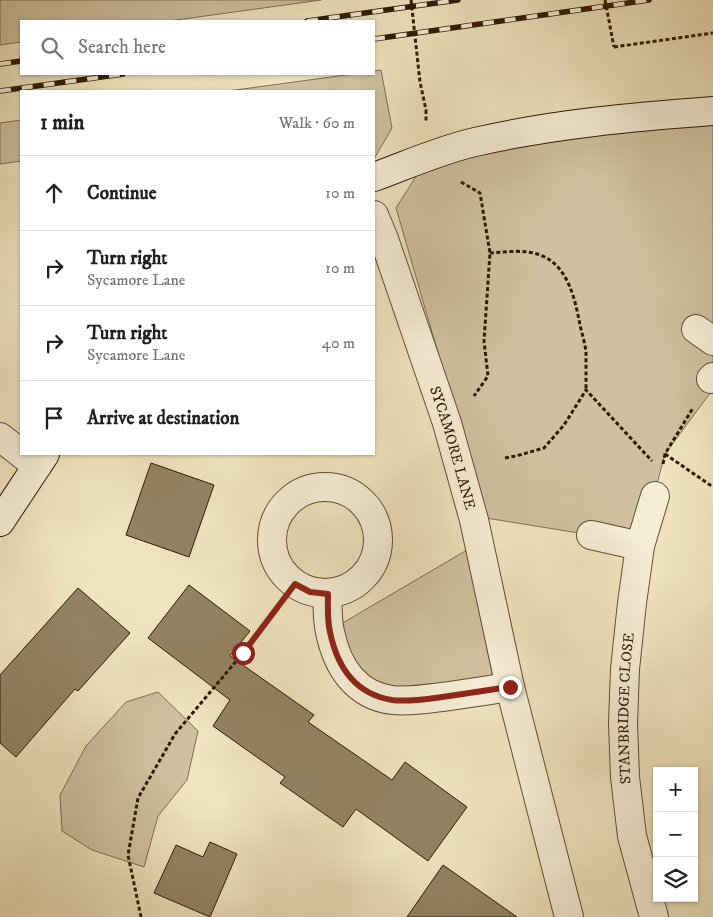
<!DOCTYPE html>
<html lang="en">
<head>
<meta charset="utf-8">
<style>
  :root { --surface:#fff; --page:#f6f6f6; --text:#202124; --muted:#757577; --line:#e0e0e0 }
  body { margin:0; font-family:"IM FELL DW Pica",serif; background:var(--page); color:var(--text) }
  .controls { position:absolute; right:15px; bottom:15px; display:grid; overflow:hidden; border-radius:0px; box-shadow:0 1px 4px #0004 }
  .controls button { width:45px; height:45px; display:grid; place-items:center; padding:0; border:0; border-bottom:1px solid var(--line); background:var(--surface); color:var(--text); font:25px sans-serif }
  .stop { position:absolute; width:15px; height:15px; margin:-11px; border:4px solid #8f2418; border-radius:50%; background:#fff }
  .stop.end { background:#8f2418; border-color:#fff; box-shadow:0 1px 5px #0008 }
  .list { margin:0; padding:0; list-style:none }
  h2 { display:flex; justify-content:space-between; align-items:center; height:65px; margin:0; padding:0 20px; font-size:21px }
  h2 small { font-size:16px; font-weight:400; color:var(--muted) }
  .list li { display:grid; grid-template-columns:32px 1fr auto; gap:15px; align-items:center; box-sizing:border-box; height:75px; padding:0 20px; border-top:1px solid var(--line) }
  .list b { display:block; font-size:19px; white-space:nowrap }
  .list p { margin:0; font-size:16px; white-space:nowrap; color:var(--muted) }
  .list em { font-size:16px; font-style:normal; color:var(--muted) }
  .icon { flex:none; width:28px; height:28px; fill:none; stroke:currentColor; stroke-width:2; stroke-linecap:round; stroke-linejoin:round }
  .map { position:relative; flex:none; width:713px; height:917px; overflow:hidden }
  .search { position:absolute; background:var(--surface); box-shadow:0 1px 4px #0004; left:20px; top:20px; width:355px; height:55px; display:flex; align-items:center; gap:12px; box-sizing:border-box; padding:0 18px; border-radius:0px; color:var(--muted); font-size:19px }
  .panel { position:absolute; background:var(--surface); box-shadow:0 1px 4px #0004; left:20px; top:90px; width:355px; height:365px; border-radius:0px }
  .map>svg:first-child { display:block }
  .green { fill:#cfc19f; stroke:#806d50 }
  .building { fill:#938363; stroke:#301900 }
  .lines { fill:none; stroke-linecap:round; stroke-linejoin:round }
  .street-casing { stroke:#604c30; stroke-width:30 }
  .secondary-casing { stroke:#301900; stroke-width:30 }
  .path { stroke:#301900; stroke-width:3; stroke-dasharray:4 2.5; stroke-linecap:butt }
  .street { stroke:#f5edd5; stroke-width:28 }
  .secondary { stroke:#f5edd5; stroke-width:28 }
  .rail-casing { stroke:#301900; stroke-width:5.5 }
  .rail { stroke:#f5edd5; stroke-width:4; stroke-dasharray:11; stroke-linecap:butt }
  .path-bridge { stroke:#301900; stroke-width:3; stroke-dasharray:4 2.5; stroke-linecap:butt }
  .route { stroke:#8f2418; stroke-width:6 }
  .labels { text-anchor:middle; stroke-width:4; stroke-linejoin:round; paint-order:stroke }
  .street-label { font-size:15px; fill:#301900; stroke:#f5edd5 }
</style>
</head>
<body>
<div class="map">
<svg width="713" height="917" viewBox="0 0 713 917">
  <rect width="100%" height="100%" fill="#efe4bf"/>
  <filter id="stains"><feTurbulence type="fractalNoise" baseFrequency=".004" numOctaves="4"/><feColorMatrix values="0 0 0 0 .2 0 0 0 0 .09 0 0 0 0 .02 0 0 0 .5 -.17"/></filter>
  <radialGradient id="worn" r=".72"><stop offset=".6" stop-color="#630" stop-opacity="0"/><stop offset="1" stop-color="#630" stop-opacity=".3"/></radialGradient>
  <g class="green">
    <path d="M 0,0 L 321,0 L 169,21 L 21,21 L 21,42 L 0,45 Z"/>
    <path d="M 381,70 L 392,128 L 374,159 L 374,91 L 228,91 L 353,74 L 374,74 L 374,71 Z"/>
    <path d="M 713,112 L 713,389 L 665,454 L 640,546 L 591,535 L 486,518 L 396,208 L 420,170 L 474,142 Z"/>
    <path d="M 21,120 L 21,161 L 0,164 L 0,123 Z"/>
    <path d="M 467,550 L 494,683 L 373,694 L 329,631 Z"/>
    <path d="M 158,692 L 198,731 L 187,780 L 158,816 L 144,867 L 92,850 L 62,831 L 60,795 L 86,746 L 126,702 Z"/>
  </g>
  <g class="building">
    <path d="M 151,463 L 214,485 L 189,557 L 126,535 Z"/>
    <path d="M 189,585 L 250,631 L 230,656 L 314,715 L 308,722 L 392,780 L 405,762 L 467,807 L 428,861 L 356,809 L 343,827 L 280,783 L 285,777 L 213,726 L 230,700 L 148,638 Z"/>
    <path d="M 78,588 L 130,633 L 78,691 L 75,689 L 16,757 L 0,743 L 0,675 Z"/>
    <path d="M 210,842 L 237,854 L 210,917 L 154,893 L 176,845 L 203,857 Z"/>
    <path d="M 443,865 L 517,917 L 407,917 Z"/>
  </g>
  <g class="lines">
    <g class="street-casing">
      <g id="street">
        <path id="s1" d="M 374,215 L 384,239 L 447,423 L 474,520 L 510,687 L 569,917"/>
        <path d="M 696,329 L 713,341"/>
        <path d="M 711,379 L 713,377"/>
        <path d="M 0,437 L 37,466"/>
        <circle cx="325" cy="540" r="53"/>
        <path d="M 591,535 L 640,546"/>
        <path d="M 327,593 C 328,606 327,620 330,632 C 337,666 355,695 392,700 C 409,702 426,699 442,697 C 465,694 488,690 510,687"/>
        <path id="s2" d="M 654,917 L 632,836 L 625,777 L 623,723 L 625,669 L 632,603 L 640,546 L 655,496"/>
      </g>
    </g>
    <g class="secondary-casing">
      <g id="secondary">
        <path d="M 374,177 C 407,165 440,150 475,142 C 553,124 633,117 713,111"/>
        <path d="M 0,522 L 45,454"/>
      </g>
    </g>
    <g class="path">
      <path d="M 614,47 L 713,33"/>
      <path d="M 426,110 L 426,121"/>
      <path d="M 461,182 L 480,193 L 490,253 L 484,341 L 488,376 L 474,396"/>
      <path d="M 490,253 C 506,252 524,249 540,255 C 568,265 575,299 580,325 C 582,334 585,343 586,352 C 586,364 586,377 586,390"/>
      <path d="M 665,454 L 713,487"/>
      <path d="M 505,458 L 516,456 L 544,448 L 564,425 L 586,390 L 652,461"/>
      <path d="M 663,464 L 665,454 L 693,408"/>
      <path d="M 141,917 L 128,855 L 138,798 L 175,734 L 243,653 L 292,588"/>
    </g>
    <use href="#street" class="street"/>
    <use href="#secondary" class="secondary"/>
    <g class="rail-casing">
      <g id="rail">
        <path d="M 307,21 L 458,0"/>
        <path d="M 374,39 L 649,0"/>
        <path d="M 0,64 L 21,61"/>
        <path d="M 0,91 L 123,74"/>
      </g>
    </g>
    <use href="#rail" class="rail"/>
    <g class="path-bridge">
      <path d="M 411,0 L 420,82 L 426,110"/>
      <path d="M 605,0 L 614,47"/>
    </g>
  </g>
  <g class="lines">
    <path class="route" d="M 243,653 L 295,584 L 310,592 L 328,594 C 328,606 327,620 330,632 C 337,666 355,694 392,700 C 409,702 426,699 442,697 C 465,694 488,690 510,687"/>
  </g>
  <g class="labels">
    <g class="street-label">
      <text dy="5" stroke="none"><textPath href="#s1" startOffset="246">SYCAMORE LANE</textPath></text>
      <text dy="5" stroke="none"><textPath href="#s2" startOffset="212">STANBRIDGE CLOSE</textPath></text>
    </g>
  </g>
  <rect width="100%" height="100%" filter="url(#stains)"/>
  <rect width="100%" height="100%" fill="url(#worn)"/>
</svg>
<div class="controls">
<button>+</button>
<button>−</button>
<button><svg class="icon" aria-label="layers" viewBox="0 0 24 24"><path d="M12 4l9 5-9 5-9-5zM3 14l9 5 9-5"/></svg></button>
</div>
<div class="stop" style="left:243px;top:653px"></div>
<div class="stop end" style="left:510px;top:687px"></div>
<div class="search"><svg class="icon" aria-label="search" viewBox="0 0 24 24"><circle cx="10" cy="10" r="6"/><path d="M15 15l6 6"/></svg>Search here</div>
<section class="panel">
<h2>1 min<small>Walk · 60 m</small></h2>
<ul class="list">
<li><svg class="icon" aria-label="ahead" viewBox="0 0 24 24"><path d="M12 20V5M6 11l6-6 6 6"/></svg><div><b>Continue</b></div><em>10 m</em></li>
<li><svg class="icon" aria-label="right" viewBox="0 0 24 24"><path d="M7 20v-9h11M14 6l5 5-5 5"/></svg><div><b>Turn right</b><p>Sycamore Lane</p></div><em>10 m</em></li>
<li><svg class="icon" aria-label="right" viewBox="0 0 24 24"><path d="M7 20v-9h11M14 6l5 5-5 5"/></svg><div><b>Turn right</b><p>Sycamore Lane</p></div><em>40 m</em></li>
<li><svg class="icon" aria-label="arrive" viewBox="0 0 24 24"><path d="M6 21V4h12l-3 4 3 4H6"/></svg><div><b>Arrive at destination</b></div></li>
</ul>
</section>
</div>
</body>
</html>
